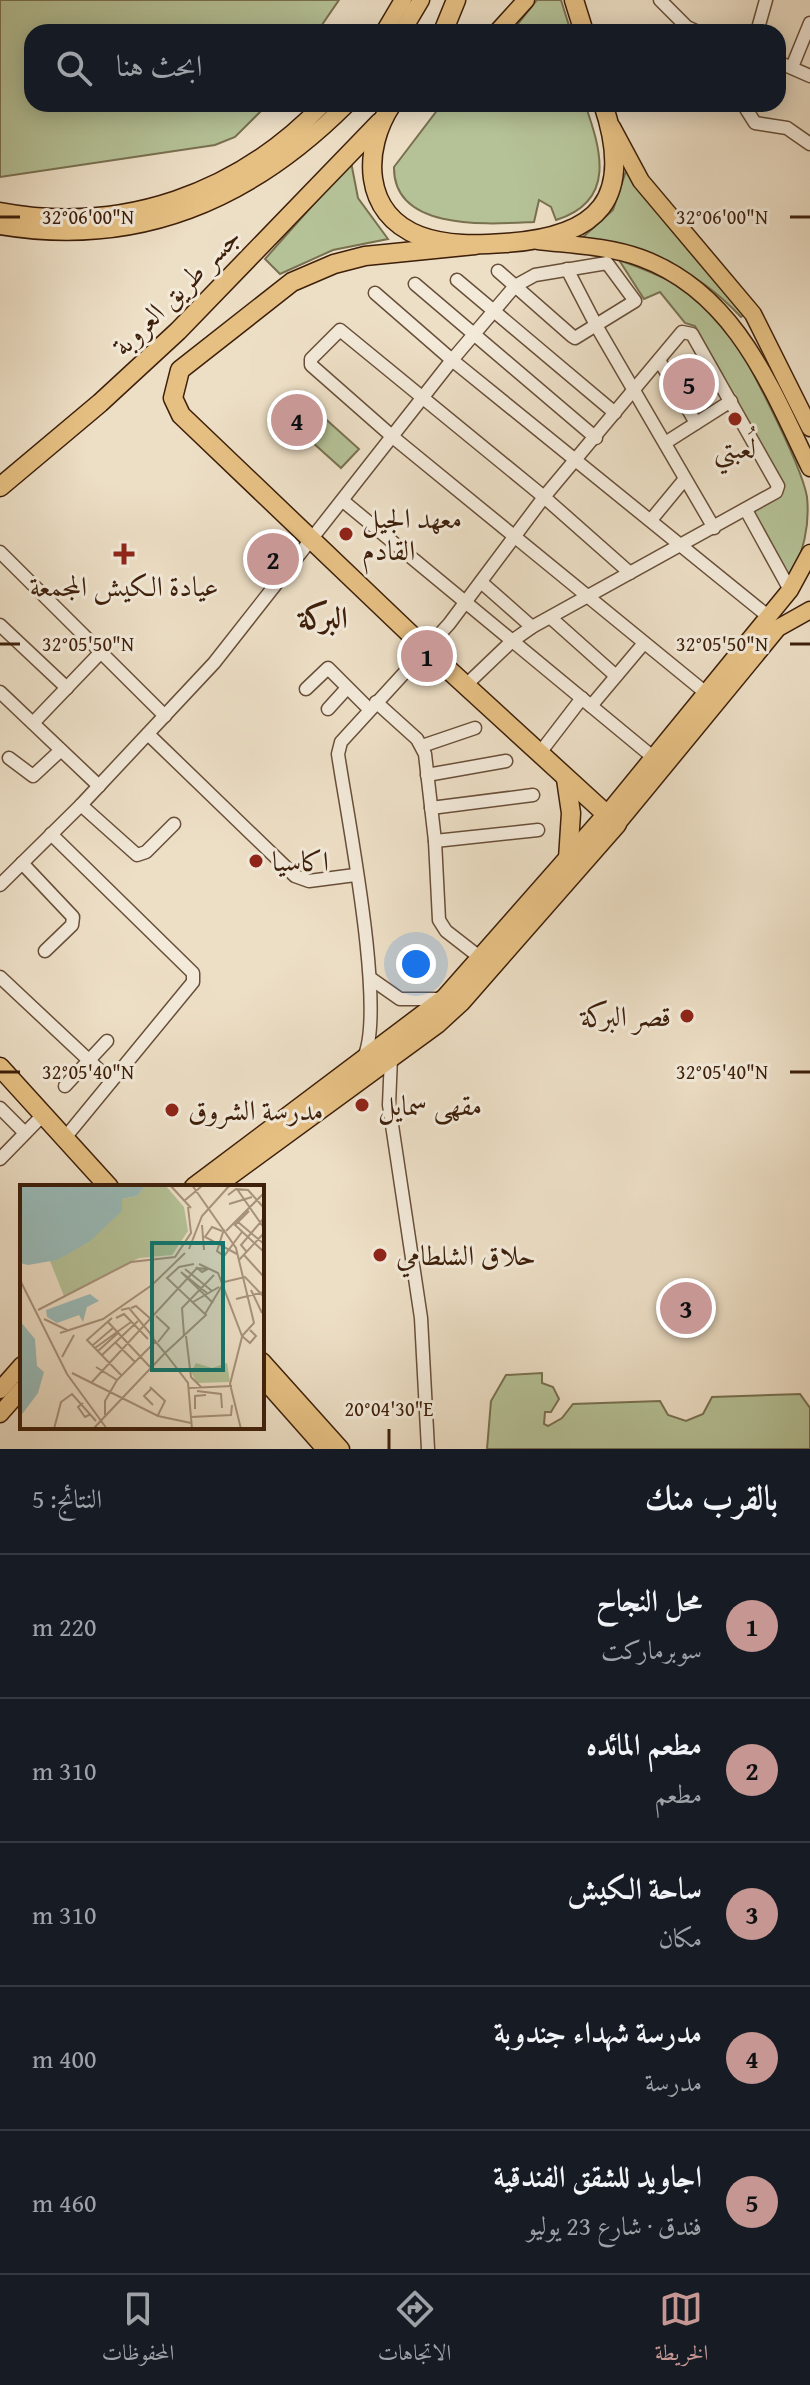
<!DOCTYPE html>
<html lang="ar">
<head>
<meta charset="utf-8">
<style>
  :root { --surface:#171b24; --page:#242831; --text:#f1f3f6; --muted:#9ea1a6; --line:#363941; --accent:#c59692 }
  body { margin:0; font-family:"Gentium Book Plus",Amiri,serif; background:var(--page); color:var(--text); direction:rtl }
  .you { position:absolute; left:416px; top:964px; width:28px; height:28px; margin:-20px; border:6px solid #fff; border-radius:50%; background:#1a73e8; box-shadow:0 0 0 12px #1a73e833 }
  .badge { display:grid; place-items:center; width:52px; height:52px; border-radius:50%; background:var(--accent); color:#111; font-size:26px; font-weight:700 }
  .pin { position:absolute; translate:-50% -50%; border:4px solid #fff; box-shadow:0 2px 8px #0006 }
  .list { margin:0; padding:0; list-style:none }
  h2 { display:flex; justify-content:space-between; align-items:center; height:104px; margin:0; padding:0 32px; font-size:34px }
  h2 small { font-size:26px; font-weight:400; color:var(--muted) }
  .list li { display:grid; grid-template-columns:52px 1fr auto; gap:24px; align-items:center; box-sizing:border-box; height:144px; padding:0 32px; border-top:2px solid var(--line) }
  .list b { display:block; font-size:30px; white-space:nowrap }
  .list p { margin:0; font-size:26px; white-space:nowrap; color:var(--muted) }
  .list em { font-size:26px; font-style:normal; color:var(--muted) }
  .icon { flex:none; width:44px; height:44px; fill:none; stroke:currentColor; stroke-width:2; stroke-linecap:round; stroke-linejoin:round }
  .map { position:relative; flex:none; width:810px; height:1449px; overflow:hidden; direction:ltr }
  .search { position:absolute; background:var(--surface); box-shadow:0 4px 20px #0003; left:24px; right:24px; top:24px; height:88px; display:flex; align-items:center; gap:20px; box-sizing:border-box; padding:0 28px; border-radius:24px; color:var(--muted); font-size:30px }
  .sheet { height:824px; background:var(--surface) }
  nav { display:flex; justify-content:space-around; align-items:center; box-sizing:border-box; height:112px; border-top:2px solid var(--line); background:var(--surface); font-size:22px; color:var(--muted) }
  nav a { display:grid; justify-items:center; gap:4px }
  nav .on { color:var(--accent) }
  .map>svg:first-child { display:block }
  .green { fill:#b5c297; stroke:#797050; stroke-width:2 }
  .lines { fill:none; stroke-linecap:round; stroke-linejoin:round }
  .minor-casing { stroke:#694f39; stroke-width:15 }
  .major-casing { stroke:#3d1f0a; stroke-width:19 }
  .highway-casing { stroke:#3d1f0a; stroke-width:21 }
  .minor { stroke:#f3eada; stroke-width:12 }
  .major { stroke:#e6c083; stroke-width:16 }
  .highway { stroke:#e6c083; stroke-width:18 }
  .ticks { fill:none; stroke:#3d1f0a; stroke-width:3 }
  .poi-dot { fill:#8f2418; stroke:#f3eada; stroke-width:3 }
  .labels { text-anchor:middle; stroke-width:6; stroke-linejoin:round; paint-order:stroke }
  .street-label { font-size:28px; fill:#3d1f0a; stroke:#f3eada }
  .poi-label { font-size:28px; fill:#3d1f0a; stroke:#f3eada; text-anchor:start }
  .neighbourhood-label { font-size:30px; font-weight:bold; fill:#3d1f0a; stroke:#f3eada }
  .inset-road { fill:none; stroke:#a7927b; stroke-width:2 }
  .view { fill:#0f766e; fill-opacity:0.15; stroke:#0f766e; stroke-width:4 }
  .inset-edge { fill:none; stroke:#3d1f0a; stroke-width:4 }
  .ticks-label { font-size:20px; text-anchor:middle; fill:#3d1f0a; stroke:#f3eada; stroke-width:6; stroke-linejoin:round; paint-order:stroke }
</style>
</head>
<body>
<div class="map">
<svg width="810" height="1449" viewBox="0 0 810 1449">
  <rect width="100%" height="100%" fill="#eddfc6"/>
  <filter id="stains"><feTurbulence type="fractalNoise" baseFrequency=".0025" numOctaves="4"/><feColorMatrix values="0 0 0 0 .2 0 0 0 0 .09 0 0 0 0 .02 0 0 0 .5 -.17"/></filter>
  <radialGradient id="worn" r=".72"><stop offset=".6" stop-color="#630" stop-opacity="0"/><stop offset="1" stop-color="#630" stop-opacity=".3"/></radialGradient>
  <g class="green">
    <path d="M 0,0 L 339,0 L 317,32 L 32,32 L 32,104 L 268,104 L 235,137 L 215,145 L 0,177 Z"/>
    <path d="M 537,0 L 561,0 L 571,32 L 514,29 Z"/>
    <path d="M 442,104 L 585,104 C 601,150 617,201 556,220 L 551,207 L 539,200 L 534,222 C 490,224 393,232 394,167 Z"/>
    <path d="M 351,162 L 358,198 L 388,239 L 333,250 L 280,274 L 265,259 Z"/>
    <path d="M 627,168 L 745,314 L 741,317 C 697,270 645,246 582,238 L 613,210 Z"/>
    <path d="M 619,260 C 655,273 691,287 718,317 C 739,339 802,466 807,497 C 810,527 803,552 790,579 L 752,510 L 774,497 L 784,486 L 695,326 L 685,323 L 660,292 L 644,299 Z"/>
    <path d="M 320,414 L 359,449 L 341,468 L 302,433 Z"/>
    <path d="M 542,1373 L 542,1383 L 553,1387 L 559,1399 L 551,1412 L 545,1412 L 544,1424 L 548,1426 L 562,1418 L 573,1404 L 660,1401 L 668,1415 L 686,1421 L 703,1414 L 712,1397 L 800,1394 L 810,1408 L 810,1449 L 487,1449 L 491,1401 L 506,1375 Z"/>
  </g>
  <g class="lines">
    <g class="minor-casing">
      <g id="minor">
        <path d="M 660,0 L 687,27 L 698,32"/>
        <path d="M 757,32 L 766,0"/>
        <path d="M 778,62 L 810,76"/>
        <path d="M 792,67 L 810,23"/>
        <path d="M 743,104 L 755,123 L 787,128 L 810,144"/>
        <path d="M 567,269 L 597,327 L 714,528"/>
        <path d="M 457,280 L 615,413"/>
        <path d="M 415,284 L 596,438"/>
        <path d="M 375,293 L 452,360 L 769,617"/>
        <path d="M 659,360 L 696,423"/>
        <path d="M 665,443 L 731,401"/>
        <path d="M 343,501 L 654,758"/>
        <path d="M 746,510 L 790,590"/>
        <path d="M 651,520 L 684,480"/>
        <path d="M 0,552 L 165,716"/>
        <path d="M 630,573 L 544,497 L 340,330 L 311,359 L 311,365 L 394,438 L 706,693"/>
        <path d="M 481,582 L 532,627"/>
        <path d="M 551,618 L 616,676"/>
        <path d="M 0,625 L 67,688"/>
        <path d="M 306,689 L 328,668 L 369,709"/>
        <path d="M 0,692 L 99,786"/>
        <path d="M 376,702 L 417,739 L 425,754 L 435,841 L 439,920 L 446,931 L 482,959"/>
        <path d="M 591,706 L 644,643"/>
        <path d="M 328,709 L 347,688"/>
        <path d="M 33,723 L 101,652"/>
        <path d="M 148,734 L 295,876 L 309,881 L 355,875"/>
        <path d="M 422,746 L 475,728"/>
        <path d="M 539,754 L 582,698"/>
        <path d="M 9,758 L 33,776 L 61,750"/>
        <path d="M 427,775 L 506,761"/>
        <path d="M 81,805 L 137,855 L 146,852 L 174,824"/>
        <path d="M 431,808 L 533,795"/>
        <path d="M 51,834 L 193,973 L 193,982 L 64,1139"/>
        <path d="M 435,841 L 538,830"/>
        <path d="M 22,863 L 73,917 L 72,925 L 45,951"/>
        <path d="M 0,885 L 81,805 L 214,663 L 452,360 L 515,286 L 535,275 L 607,263 L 635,301 L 575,338 L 572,336 L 498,271"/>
        <path d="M 0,977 L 111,1081"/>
        <path d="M 370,978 L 400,999 L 440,999"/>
        <path d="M 364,1057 C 386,1009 347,815 338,754 L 341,742 L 449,624 L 544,497 L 682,332 L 692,334 L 778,486 L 776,492 L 532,627 L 512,641 L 466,685"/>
        <path d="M 391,1057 L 389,1105 L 421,1318 L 428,1449"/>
        <path d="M 65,1086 L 107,1041"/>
        <path d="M 0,1108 L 25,1133"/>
        <path d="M 0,1159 L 42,1116"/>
      </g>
    </g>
    <g class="major-casing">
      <g id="major">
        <path d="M 384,32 L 403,0"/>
        <path d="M 402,32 L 421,0"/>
        <path d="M 497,32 L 526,0"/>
        <path d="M 612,127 L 641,181 L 753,314 L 810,428"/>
        <path d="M 0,211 C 122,234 238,193 323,104"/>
        <path d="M 0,226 C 138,249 250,201 347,104"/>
        <path d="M 538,241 C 572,245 608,246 641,258 C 734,292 770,385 810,468"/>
        <path d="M 607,814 L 790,590 L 810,553"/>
        <path d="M 617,824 L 778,628 L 810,610"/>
        <path d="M 262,1361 L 341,1449"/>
        <path d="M 262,1378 L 325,1449"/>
        <path d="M 0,1390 L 22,1365"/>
        <path d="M 0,1414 L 22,1389"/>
      </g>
    </g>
    <g class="highway-casing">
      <g id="highway">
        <path d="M 574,0 L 584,32"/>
        <path d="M 443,32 L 456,0"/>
        <path d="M 392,104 C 362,149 362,214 420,236 C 447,246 477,245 505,243 C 599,237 635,199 603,104"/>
        <path d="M 0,487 L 100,403 L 178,331 L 380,122"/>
        <path d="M 566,779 L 571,813 L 568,859"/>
        <path d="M 0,1067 L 109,1187"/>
        <path d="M 194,1187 L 445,998 L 607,814"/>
        <path d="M 214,1187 L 437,1024 L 461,1002 L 617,824 L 427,650 L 181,415 L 173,398 L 180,370 L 292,282 L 334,264 L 365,256 L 475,245"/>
      </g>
    </g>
    <use href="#minor" class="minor"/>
    <use href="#major" class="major"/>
    <use href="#highway" class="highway"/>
  </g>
  <path class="ticks" d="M 0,217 L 20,217M 790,217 L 810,217M 0,644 L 20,644M 790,644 L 810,644M 0,1072 L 20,1072M 790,1072 L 810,1072M 389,1429 L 389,1449"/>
  <g class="poi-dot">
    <circle cx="735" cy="419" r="8"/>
    <circle cx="346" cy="534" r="8"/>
    <path d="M120 542h8v8h8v8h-8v8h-8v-8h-8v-8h8z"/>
    <circle cx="256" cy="861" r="8"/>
    <circle cx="687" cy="1016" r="8"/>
    <circle cx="362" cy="1105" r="8"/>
    <circle cx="172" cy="1110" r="8"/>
    <circle cx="380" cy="1255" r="8"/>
  </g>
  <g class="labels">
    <g class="street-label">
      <text transform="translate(176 291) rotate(-45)" y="10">جسر طريق العروبة</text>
    </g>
    <g class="poi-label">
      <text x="735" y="458" text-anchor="middle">لُعبتي</text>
      <text x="362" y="528">معهد الجيل<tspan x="362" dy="32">القادم</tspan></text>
      <text x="124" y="596" text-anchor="middle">عيادة الكيش المجمعة</text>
      <text x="272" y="871">اكاسيا</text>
      <text x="671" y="1026" text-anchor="end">قصر البركة</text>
      <text x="378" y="1115">مقهى سمايل</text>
      <text x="188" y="1120">مدرسة الشروق</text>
      <text x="396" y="1265">حلاق الشلطامي</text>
    </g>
    <g class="neighbourhood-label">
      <text x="323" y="628">البركة</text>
    </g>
  </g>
  <g transform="translate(20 1185)">
    <rect width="244" height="244" fill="#eddfc6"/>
    <path d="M 126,0 L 145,0 L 164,22 L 168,46 L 152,70 L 119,73 L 44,111 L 30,76 L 69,57 L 102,14 L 117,11 ZM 176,178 L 192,183 L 207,178 L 210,197 L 177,198 L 171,187 Z" fill="#b5c297"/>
    <path d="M 0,0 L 126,0 L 117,11 L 102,14 L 102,26 L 69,57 L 37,75 L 8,80 L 0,78 ZM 70,109 L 79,116 L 67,122 L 63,137 L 59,130 L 37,138 L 27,132 L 26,125 ZM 0,136 L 15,154 L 17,181 L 24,187 L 18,208 L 0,232 Z" fill="#9abcba"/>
    <path class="inset-road" d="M 150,0 L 171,23M 172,0 L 216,63 L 234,138 L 222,151 L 230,158 L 236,151 L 230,145M 217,4 L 244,43M 208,10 L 216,4 L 228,5 L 244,23M 164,16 L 183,0M 209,19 L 232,12M 229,26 L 215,40 L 244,67M 218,37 L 244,59M 182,40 L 184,65M 204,44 L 197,66 L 204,71 L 222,47M 202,46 L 192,42 L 185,52 L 217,69M 206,46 L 243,9M 169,64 L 182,31 L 210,0M 226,66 L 221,60 L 244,33M 224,70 L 244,92M 219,75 L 244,48M 179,79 L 198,88 L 222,151M 165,84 L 192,106M 161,87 L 193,118M 161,87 L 187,108M 0,95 L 47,189 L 87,244M 204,97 L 225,92 L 244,112M 231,105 L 242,128M 216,114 L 244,107M 173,117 L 199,102M 111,123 L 116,121 L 132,135M 18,125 L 111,77 L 155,72 L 171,48 L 168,22M 101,125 L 109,123 L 134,153M 185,129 L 203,99M 136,131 L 149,143 L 138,157M 92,133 L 67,155 L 102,191M 96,133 L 104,129 L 128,154M 24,134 L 47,145M 88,137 L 130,182M 40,148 L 83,134 L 132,100 L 165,68M 130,150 L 145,168 L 186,130 L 147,93 L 159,82 L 174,79M 164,150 L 162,123 L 194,90M 166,151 L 171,192 L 181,202M 95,157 L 115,177M 73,160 L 93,143M 75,163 L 111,137M 78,166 L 98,148M 82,170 L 118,136M 42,172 L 54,150M 76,182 L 97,195M 52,188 L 138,231 L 171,238M 72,197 L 177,83 L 188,84 L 182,87 L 177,83 L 176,82M 130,202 L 145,216 L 138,230M 132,203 L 124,211 L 133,220M 169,203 L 212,201M 177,206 L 201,209 L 202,223M 63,218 L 58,222 L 65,232 L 71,229M 175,224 L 175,211 L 186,210M 85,230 L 85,216 L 97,195 L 136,156M 171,232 L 211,230 L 212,220M 34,244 L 41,217 L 52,209 L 76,236M 73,244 L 145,168 L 168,198 L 172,244M 221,244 L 210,199 L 222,152"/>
    <path class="view" d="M 132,58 L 203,58 L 203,185 L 132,185 Z"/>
    <rect width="244" height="244" class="inset-edge"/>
  </g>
  <g class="ticks-label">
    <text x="88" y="224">32°06'00"N</text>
    <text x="722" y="224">32°06'00"N</text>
    <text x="88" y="651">32°05'50"N</text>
    <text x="722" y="651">32°05'50"N</text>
    <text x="88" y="1079">32°05'40"N</text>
    <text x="722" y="1079">32°05'40"N</text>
    <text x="389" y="1416">20°04'30"E</text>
  </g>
  <rect width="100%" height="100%" filter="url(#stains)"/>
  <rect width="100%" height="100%" fill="url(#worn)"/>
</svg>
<div class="you"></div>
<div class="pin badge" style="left:427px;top:656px">1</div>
<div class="pin badge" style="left:273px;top:559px">2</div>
<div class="pin badge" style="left:686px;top:1308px">3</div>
<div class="pin badge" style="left:297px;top:420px">4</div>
<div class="pin badge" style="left:689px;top:384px">5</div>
<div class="search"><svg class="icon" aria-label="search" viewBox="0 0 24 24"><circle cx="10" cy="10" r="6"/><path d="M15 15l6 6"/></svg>ابحث هنا</div>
</div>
<section class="sheet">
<h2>بالقرب منك<small>النتائج: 5</small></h2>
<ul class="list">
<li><span class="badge">1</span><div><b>محل النجاح</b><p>سوبرماركت</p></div><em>220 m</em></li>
<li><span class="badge">2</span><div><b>مطعم المائده</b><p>مطعم</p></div><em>310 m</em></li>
<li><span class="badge">3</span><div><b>ساحة الكيش</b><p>مكان</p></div><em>310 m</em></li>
<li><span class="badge">4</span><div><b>مدرسة شهداء جندوبة</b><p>مدرسة</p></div><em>400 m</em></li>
<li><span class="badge">5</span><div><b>اجاويد للشقق الفندقية</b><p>فندق · شارع 23 يوليو</p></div><em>460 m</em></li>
</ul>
</section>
<nav>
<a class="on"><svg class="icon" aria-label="map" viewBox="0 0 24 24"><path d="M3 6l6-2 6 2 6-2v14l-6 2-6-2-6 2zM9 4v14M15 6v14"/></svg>الخريطة</a>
<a><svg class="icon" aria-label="directions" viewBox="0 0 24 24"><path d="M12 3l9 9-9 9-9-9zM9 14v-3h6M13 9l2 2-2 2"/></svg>الاتجاهات</a>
<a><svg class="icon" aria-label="saved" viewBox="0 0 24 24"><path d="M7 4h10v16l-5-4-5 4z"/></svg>المحفوظات</a>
</nav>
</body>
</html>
